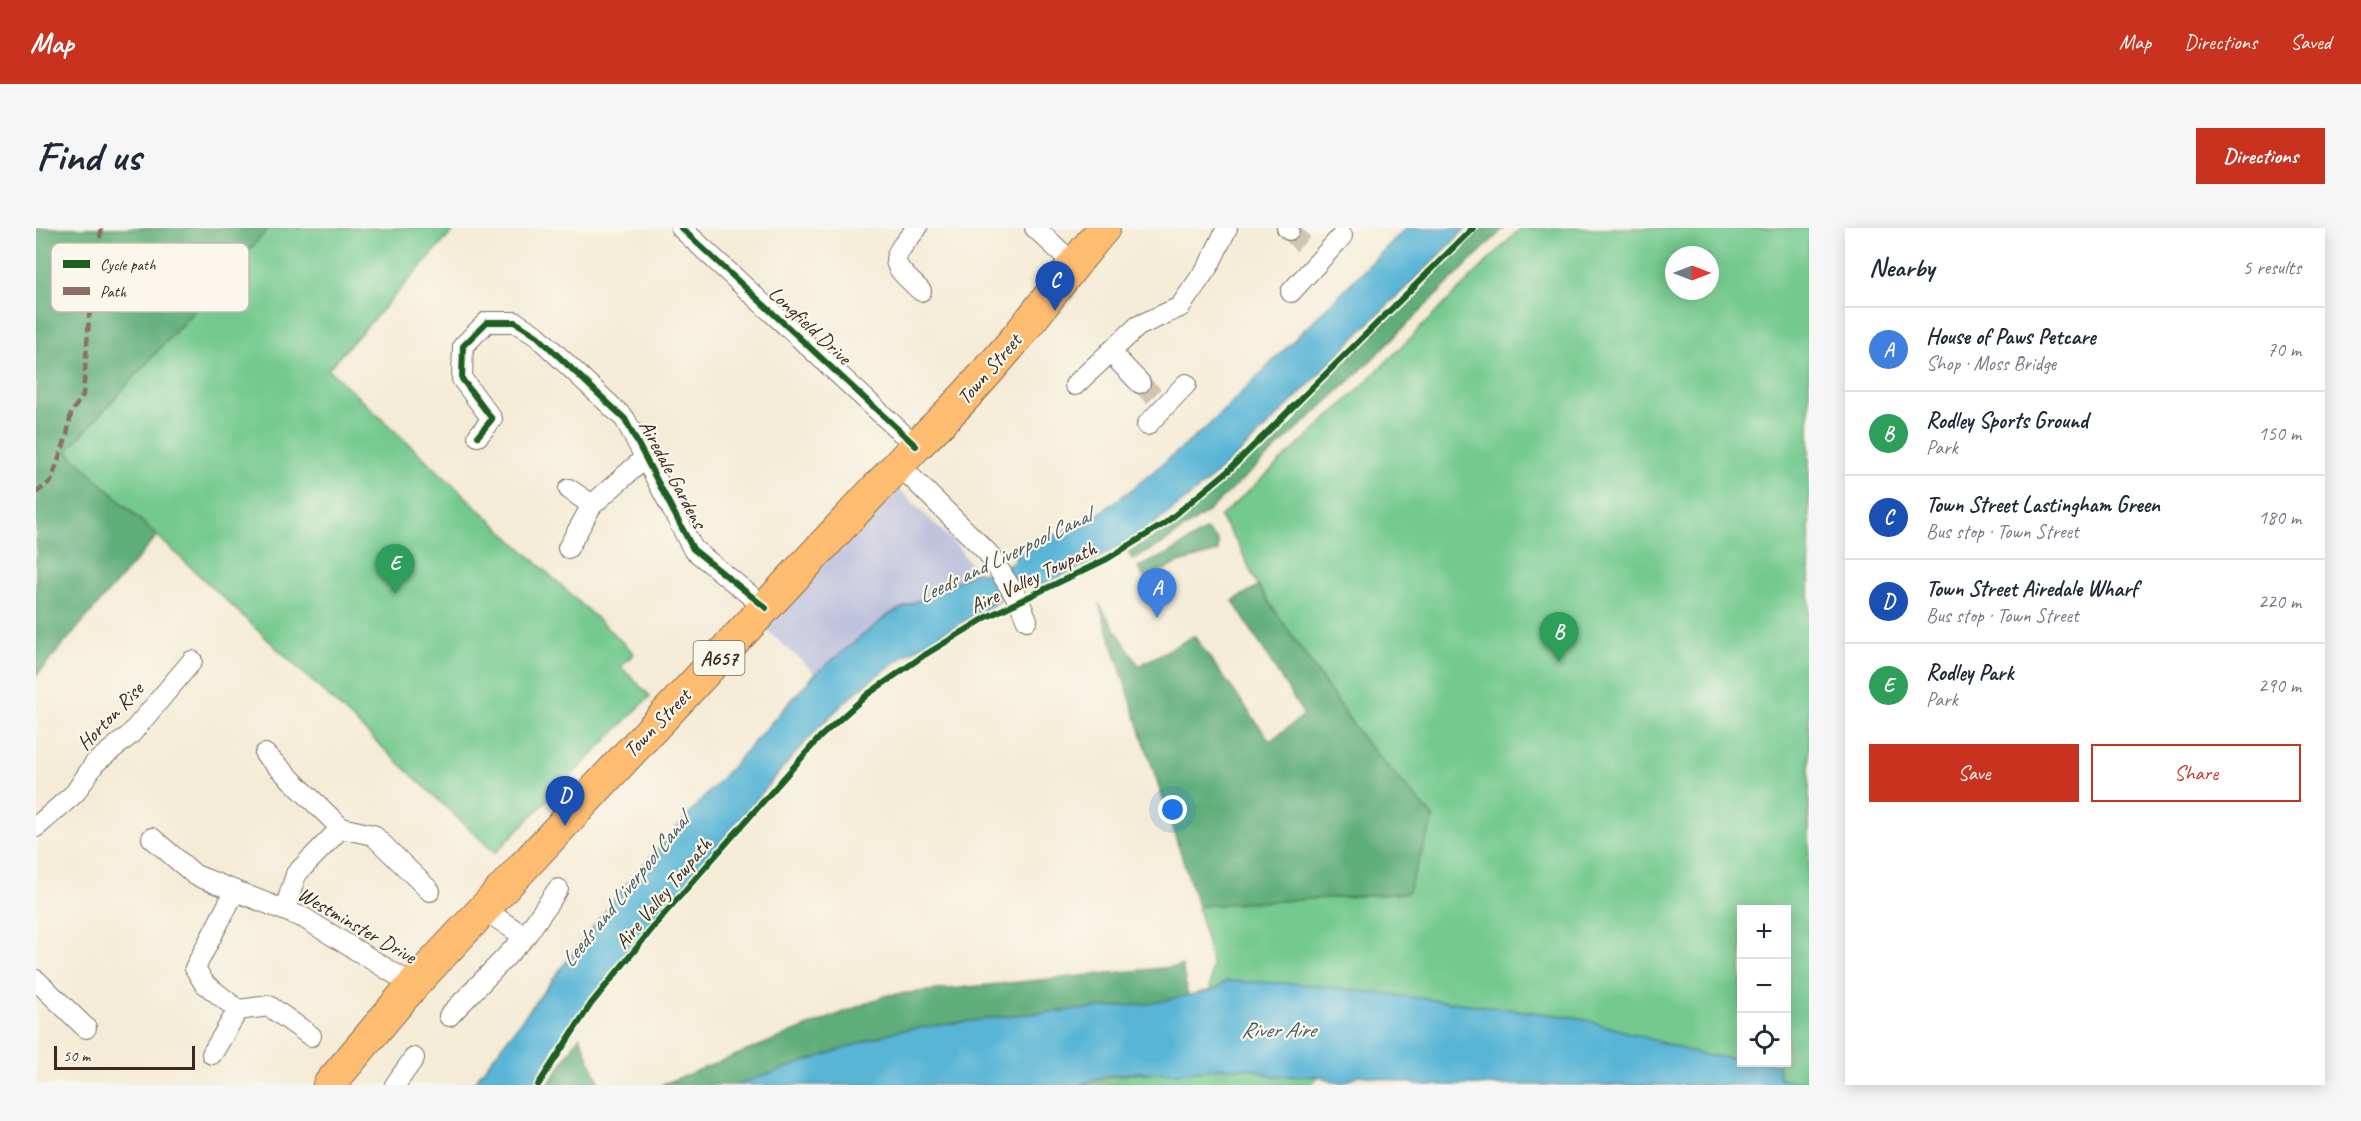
<!DOCTYPE html>
<html lang="en">
<head>
<meta charset="utf-8">
<style>
  :root { --surface:#fff; --page:#f6f6f7; --text:#1f2937; --muted:#747a83; --line:#e0e1e3; --accent:#c8321e }
  body { margin:0; font-family:Caveat,sans-serif; background:var(--page); color:var(--text) }
  .controls { position:absolute; right:18px; bottom:18px; display:grid; overflow:hidden; border-radius:0px; box-shadow:0 3px 15px #0003 }
  .controls button { width:54px; height:54px; display:grid; place-items:center; padding:0; border:0; border-bottom:2px solid var(--line); background:var(--surface); color:var(--text); font:30px sans-serif }
  .compass { position:absolute; left:1629px; top:18px; width:54px; height:54px; border-radius:50%; background:var(--surface); box-shadow:0 3px 15px #0003; rotate:90deg }
  .scale { position:absolute; left:18px; bottom:15px; width:141px; box-sizing:border-box; padding-left:6px; border:3px solid #3b2a1e; border-top:0; font-size:16px; line-height:21px; white-space:nowrap; color:#3b2a1e; -webkit-text-stroke:4px #fbf7ec; paint-order:stroke }
  .you { position:absolute; left:1137px; top:582px; width:21px; height:21px; margin:-15px; border:4px solid #fff; border-radius:50%; background:#1a73e8; box-shadow:0 0 0 9px #1a73e833 }
  .badge { display:grid; place-items:center; width:39px; height:39px; border-radius:50%; background:var(--accent); color:#fff; font-size:20px; font-weight:700 }
  .pin { position:absolute; translate:-50% -50px; filter:drop-shadow(0 2px 3px #0008) }
  .pin::after { content:''; position:absolute; top:32px; width:21px; height:18px; background:inherit; clip-path:polygon(0 0,100% 0,50% 100%) }
  .list { margin:0; padding:0; list-style:none }
  h2 { display:flex; justify-content:space-between; align-items:center; height:78px; margin:0; padding:0 24px; font-size:26px }
  h2 small { font-size:20px; font-weight:400; color:var(--muted) }
  .list li { display:grid; grid-template-columns:39px 1fr auto; gap:18px; align-items:center; box-sizing:border-box; height:84px; padding:0 24px; border-top:2px solid var(--line) }
  .list b { display:block; font-size:22px; white-space:nowrap }
  .list p { margin:0; font-size:20px; white-space:nowrap; color:var(--muted) }
  .list em { font-size:20px; font-style:normal; color:var(--muted) }
  .actions { display:flex; gap:12px; padding:18px 24px }
  .actions a { flex:1; padding:14px 0; border:2px solid var(--accent); border-radius:0px; text-align:center; font-size:21px; color:var(--accent) }
  .actions .main { background:var(--accent); color:#fff }
  .icon { flex:none; width:33px; height:33px; fill:none; stroke:currentColor; stroke-width:2; stroke-linecap:round; stroke-linejoin:round }
  .map { position:relative; flex:none; width:1773px; height:857px; overflow:hidden; border-radius:0px }
  header { display:flex; align-items:center; gap:36px; box-sizing:border-box; height:84px; padding:0 30px; background:var(--accent); color:#fff }
  header strong { font-size:28px }
  nav { display:flex; gap:33px; margin-inline-start:auto; font-size:21px }
  .intro { display:flex; align-items:center; justify-content:space-between; box-sizing:border-box; height:144px; padding:0 36px }
  h1 { margin:0; font-size:42px }
  .button { padding:15px 27px; border-radius:0px; background:var(--accent); color:#fff; font-size:21px; font-weight:700 }
  main { display:flex; gap:36px; padding:0 36px }
  aside { flex:1; background:var(--surface); border-radius:0px; box-shadow:0 3px 15px #0003 }
  .map>svg:first-child { display:block }
  .industrial { fill:#c0c2dd }
  .green { fill:#73c98e; stroke:#577a56; stroke-width:1.5; fill-rule:evenodd }
  .forest { fill:#5ead79; stroke:#4c6c4c; stroke-width:1.5 }
  .water { fill:#58b5d6; stroke:#4a707a; stroke-width:1.5 }
  .lines { fill:none; stroke-linecap:round; stroke-linejoin:round }
  .street-tunnel { stroke:#d0c5b2; stroke-width:20; stroke-dasharray:20 10; stroke-linecap:butt }
  .street-casing { stroke:#7c6e5f; stroke-width:22 }
  .primary-casing { stroke:#7c6e5f; stroke-width:34 }
  .street { stroke:#fff; stroke-width:20 }
  .primary { stroke:#fdbc6f; stroke-width:32 }
  .quiet { stroke:#8d6e63; stroke-width:4.5; stroke-dasharray:9 4.5; stroke-linecap:butt }
  .cycleway-casing { stroke:#fbf7ec; stroke-width:10 }
  .cycleway { stroke:#1b5e20; stroke-width:6 }
  .labels { text-anchor:middle; stroke-width:4.5; stroke-linejoin:round; paint-order:stroke }
  .shield { fill:#fbf7ec; stroke:#75685c; stroke-width:1.5 }
  .shield-label { font-size:20px; font-weight:bold; fill:#3b2a1e }
  .street-label { font-size:21px; fill:#3b2a1e; stroke:#fbf7ec }
  .water-label { font-size:22px; font-style:italic; fill:#455b5e; stroke:#fbf7ec }
  .key { fill:#fbf7ec; stroke:#c1baae; stroke-width:1.5 }
  .key-label { font-size:16px; fill:#3b2a1e }
</style>
</head>
<body>
<header>
<strong>Map</strong>
<nav><a>Map</a><a>Directions</a><a>Saved</a></nav>
</header>
<div class="intro"><h1>Find us</h1><a class="button">Directions</a></div>
<main>
<div class="map">
<svg width="1773" height="857" viewBox="0 0 1773 857">
  <rect width="100%" height="100%" fill="#fbf7ec"/>
  <filter id="ink" filterUnits="userSpaceOnUse"><feTurbulence type="fractalNoise" baseFrequency=".0167" numOctaves="2"/><feDisplacementMap in="SourceGraphic" scale="12" xChannelSelector="R" yChannelSelector="G"/><feConvolveMatrix kernelMatrix="1 2 1 2 8 2 1 2 1" color-interpolation-filters="sRGB"/></filter>
  <filter id="wash" filterUnits="userSpaceOnUse"><feTurbulence type="fractalNoise" baseFrequency=".008" numOctaves="4" result="noise"/><feDisplacementMap in="SourceGraphic" scale="24" xChannelSelector="R" yChannelSelector="G"/><feGaussianBlur stdDeviation="1.35" result="paint"/><feColorMatrix in="noise" values="0 0 0 0 0 0 0 0 0 0 0 0 0 0 0 0 0 1.4 0 .05"/><feComposite in="paint" operator="in"/></filter>
  <g filter="url(#wash)">
    <rect width="100%" height="100%" fill="#f5ecd7"/>
    <path class="industrial" d="M 859,257 L 921,318 L 940,344 L 852,387 L 779,445 L 723,395 Z"/>
    <g class="green">
      <path d="M 233,0 L 420,0 L 292,141 L 598,425 L 585,439 L 614,468 L 459,625 L 31,223 Z"/>
      <path d="M 1485,0 L 1773,0 L 1773,851 L 1767,857 L 1744,850 L 1741,835 L 1750,834 L 1750,682 L 1706,682 L 1705,831 L 1666,827 L 1544,790 L 1269,756 L 1191,753 L 1186,759 L 1174,763 L 1176,737 L 1162,678 L 1371,665 L 1398,590 L 1326,510 L 1222,358 L 1203,318 L 1184,289 L 1318,166 ZM 1638,27 L 1674,27 L 1674,63 L 1638,63 Z"/>
      <path d="M 1186,840 L 1214,840 L 1236,848 L 1283,848 L 1274,857 L 1044,857 C 1090,841 1138,846 1186,840 Z"/>
    </g>
    <g class="forest">
      <path d="M 0,0 L 233,0 L 31,223 L 121,308 L 0,448 Z"/>
      <path d="M 1444,0 L 1468,0 L 1319,148 L 1169,286 L 1127,315 L 1096,332 L 1092,324 L 1126,304 L 1195,246 Z"/>
      <path d="M 1170,302 L 1182,313 L 1182,324 L 1142,335 L 1109,351 L 1102,339 L 1132,326 Z"/>
      <path d="M 1222,358 L 1326,510 L 1398,590 L 1371,665 L 1162,678 L 1063,376 L 1103,438 L 1158,408 L 1234,513 L 1268,487 L 1197,373 Z"/>
      <path d="M 1146,738 L 1152,768 L 1113,776 L 980,787 L 860,803 L 700,857 L 625,857 L 851,767 Z"/>
      <path d="M 544,808 L 564,857 L 512,857 Z"/>
    </g>
    <g class="water">
      <path d="M 1370,0 L 1430,0 C 1400,33 1365,63 1333,95 C 1242,186 1157,286 1039,342 C 1020,351 1001,365 981,352 L 964,360 L 963,373 C 927,395 888,414 854,438 C 792,479 738,551 691,607 C 622,688 553,767 496,857 L 436,857 L 586,661 L 779,446 L 852,387 L 940,344 L 953,345 L 977,334 L 980,326 L 1061,287 L 1100,258 L 1172,198 Z"/>
      <path d="M 1190,753 L 1269,756 L 1544,790 L 1666,827 L 1705,831 L 1706,834 L 1741,835 L 1744,850 L 1773,857 L 1390,857 L 1323,847 L 1305,856 L 1283,848 L 1236,848 L 1214,840 L 1186,840 L 1142,845 L 1101,844 L 1069,848 L 1043,857 L 700,857 L 860,803 L 980,787 L 1113,776 L 1180,761 Z"/>
    </g>
  </g>
  <g filter="url(#ink)">
    <g class="lines">
      <g class="street-tunnel">
        <path d="M 1253,2 L 1271,20"/>
        <path d="M 1104,155 L 1118,168"/>
      </g>
      <g class="street-casing">
        <g id="street">
          <path d="M 645,0 L 880,218"/>
          <path d="M 881,0 C 852,34 853,33 885,63"/>
          <path d="M 999,0 L 1037,35"/>
          <path d="M 1251,0 L 1253,2"/>
          <path d="M 1255,64 L 1306,8"/>
          <path d="M 1074,124 L 1104,155"/>
          <path d="M 1039,157 L 1102,98 L 1144,79 L 1173,37 L 1191,0"/>
          <path d="M 1111,197 L 1150,156"/>
          <path d="M 442,208 L 456,191 L 426,151 L 427,118 L 451,94 L 479,94 L 501,108 L 589,191 L 657,321 L 730,380"/>
          <path d="M 864,238 L 952,325 L 983,373 L 991,392"/>
          <path d="M 533,261 L 556,277"/>
          <path d="M 532,320 L 556,277 L 610,229"/>
          <path d="M 229,526 L 305,600 L 337,607 L 394,663"/>
          <path d="M 0,599 L 39,565 L 59,535 L 94,507 L 156,433"/>
          <path d="M 116,610 L 159,647 L 268,690 L 377,757"/>
          <path d="M 198,665 L 159,740 L 168,755 L 202,782 L 233,778 L 275,808"/>
          <path d="M 249,681 L 260,646 L 305,600"/>
          <path d="M 449,682 L 489,709"/>
          <path d="M 0,752 L 50,800"/>
          <path d="M 413,788 L 489,709 L 522,661"/>
          <path d="M 176,826 L 202,782"/>
          <path d="M 359,857 L 378,830"/>
        </g>
      </g>
      <g class="primary-casing">
        <path id="primary" d="M 293,857 L 377,757 L 880,218 C 914,186 947,150 977,114 C 1008,77 1036,37 1068,0"/>
      </g>
      <use href="#street" class="street"/>
      <use href="#primary" class="primary"/>
      <path class="quiet" d="M 0,265 L 15,253 L 31,207 L 35,185 L 47,167 L 57,40 L 66,0"/>
      <g class="cycleway-casing">
        <g id="cycleway">
          <path d="M 645,0 L 880,218"/>
          <path d="M 442,208 L 456,191 L 426,151 L 427,118 L 451,94 L 479,94 L 501,108 L 589,191 L 657,321 L 730,380"/>
          <path d="M 502,857 L 555,776 L 629,685 L 784,509 L 832,466 L 887,428 L 951,389 L 1071,331 L 1128,296 L 1192,243 L 1437,0"/>
        </g>
      </g>
      <use href="#cycleway" class="cycleway"/>
    </g>
  </g>
  <g class="labels">
    <rect class="shield" x="657.5" y="413" width="51" height="34" rx="4.5"/>
    <g class="shield-label">
      <text x="683" y="437">A657</text>
    </g>
    <g class="street-label">
      <text transform="translate(774 97) rotate(43)" y="7">Longfield Drive</text>
      <text transform="translate(953 141) rotate(-49)" y="7">Town Street</text>
      <text transform="translate(637 246) rotate(62)" y="7">Airedale Gardens</text>
      <text transform="translate(997 349) rotate(-26)" y="7">Aire Valley Towpath</text>
      <text transform="translate(74 488) rotate(-46)" y="7">Horton Rise</text>
      <text transform="translate(621 495) rotate(-46)" y="7">Town Street</text>
      <text transform="translate(627 665) rotate(-50)" y="7">Aire Valley Towpath</text>
      <text transform="translate(321 697) rotate(30)" y="7">Westminster Drive</text>
    </g>
    <g class="water-label">
      <text transform="translate(968 327) rotate(-26)" y="8">Leeds and Liverpool Canal</text>
      <text transform="translate(588 662) rotate(-51)" y="8">Leeds and Liverpool Canal</text>
      <text x="1242" y="809">River Aire</text>
    </g>
  </g>
  <rect x="15" y="15" width="198" height="69" rx="9" class="key"/>
  <rect x="27" y="32" width="27" height="8" fill="#1b5e20"/>
  <rect x="27" y="59" width="27" height="8" fill="#8d6e63"/>
  <g class="key-label">
    <text x="64" y="42">Cycle path</text>
    <text x="64" y="69">Path</text>
  </g>
</svg>
<div class="controls">
<button>+</button>
<button>−</button>
<button><svg class="icon" aria-label="locate" viewBox="0 0 24 24"><circle cx="12" cy="12" r="6"/><path d="M12 2v4M12 18v4M2 12h4M18 12h4"/></svg></button>
</div>
<svg class="compass" viewBox="-18 -18 36 36"><path d="M0-13l5 13h-10z" fill="#e53935"/><path d="M0 13l5-13h-10z" fill="#747a83"/></svg>
<div class="scale">50 m</div>
<div class="you"></div>
<div class="pin badge" style="left:1121px;top:390px;background:#3f7fe0">A</div>
<div class="pin badge" style="left:1523px;top:434px;background:#2e9e5b">B</div>
<div class="pin badge" style="left:1019px;top:83px;background:#1a4fb4">C</div>
<div class="pin badge" style="left:529px;top:598px;background:#1a4fb4">D</div>
<div class="pin badge" style="left:359px;top:366px;background:#2e9e5b">E</div>
</div>
<aside>
<h2>Nearby<small>5 results</small></h2>
<ul class="list">
<li><span class="badge" style="background:#3f7fe0">A</span><div><b>House of Paws Petcare</b><p>Shop · Moss Bridge</p></div><em>70 m</em></li>
<li><span class="badge" style="background:#2e9e5b">B</span><div><b>Rodley Sports Ground</b><p>Park</p></div><em>150 m</em></li>
<li><span class="badge" style="background:#1a4fb4">C</span><div><b>Town Street Lastingham Green</b><p>Bus stop · Town Street</p></div><em>180 m</em></li>
<li><span class="badge" style="background:#1a4fb4">D</span><div><b>Town Street Airedale Wharf</b><p>Bus stop · Town Street</p></div><em>220 m</em></li>
<li><span class="badge" style="background:#2e9e5b">E</span><div><b>Rodley Park</b><p>Park</p></div><em>290 m</em></li>
</ul>
<div class="actions"><a class="main">Save</a><a>Share</a></div>
</aside>
</main>
</body>
</html>
